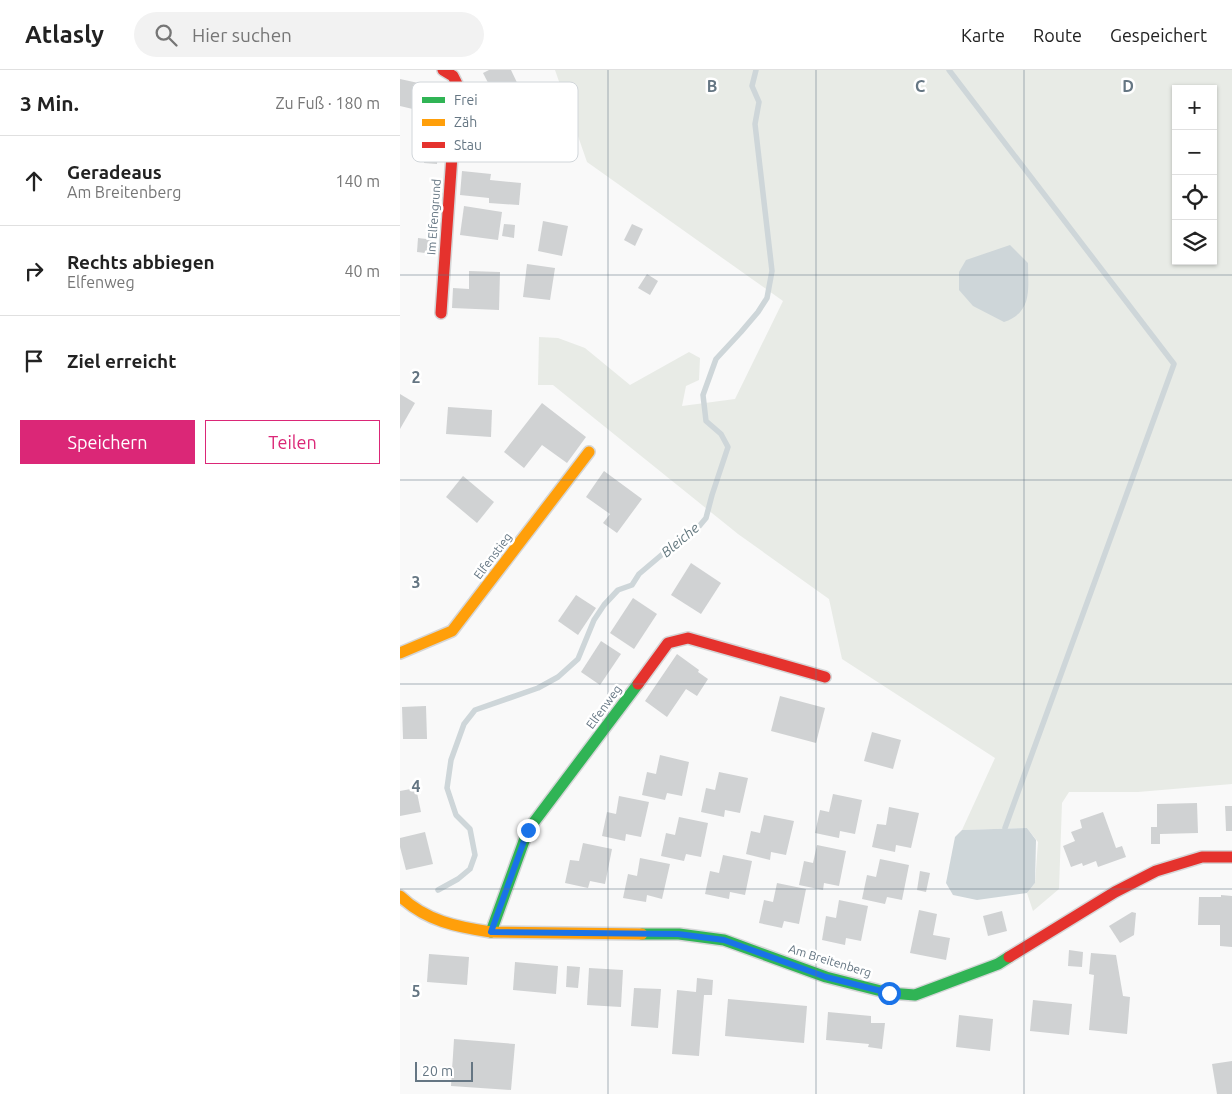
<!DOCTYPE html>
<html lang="de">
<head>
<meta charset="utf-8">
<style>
  :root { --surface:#fff; --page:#f2f2f2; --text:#222; --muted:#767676; --line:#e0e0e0; --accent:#db2777 }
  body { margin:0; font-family:Ubuntu,sans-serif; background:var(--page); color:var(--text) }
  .controls { position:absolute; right:15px; top:15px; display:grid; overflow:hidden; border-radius:0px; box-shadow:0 1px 4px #0004 }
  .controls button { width:45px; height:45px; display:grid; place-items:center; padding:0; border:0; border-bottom:1px solid var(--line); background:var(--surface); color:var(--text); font:25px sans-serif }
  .scale { position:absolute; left:15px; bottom:12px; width:58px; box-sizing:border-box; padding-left:5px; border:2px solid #657683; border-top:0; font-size:14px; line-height:18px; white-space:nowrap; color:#657683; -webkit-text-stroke:4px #fff; paint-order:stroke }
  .stop { position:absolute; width:15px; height:15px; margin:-11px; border:4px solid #1a73e8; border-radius:50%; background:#fff }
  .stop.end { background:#1a73e8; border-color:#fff; box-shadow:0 1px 5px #0008 }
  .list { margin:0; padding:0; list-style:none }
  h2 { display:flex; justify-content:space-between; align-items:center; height:65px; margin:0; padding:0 20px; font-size:21px }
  h2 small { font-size:16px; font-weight:400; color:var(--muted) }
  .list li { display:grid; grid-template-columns:32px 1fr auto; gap:15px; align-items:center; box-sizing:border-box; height:90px; padding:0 20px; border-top:1px solid var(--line) }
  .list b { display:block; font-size:19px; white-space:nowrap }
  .list p { margin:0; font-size:16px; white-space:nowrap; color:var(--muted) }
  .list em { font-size:16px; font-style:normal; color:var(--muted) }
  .actions { display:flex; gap:10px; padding:15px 20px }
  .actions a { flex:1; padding:11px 0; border:1px solid var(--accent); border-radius:0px; text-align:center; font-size:18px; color:var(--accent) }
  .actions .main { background:var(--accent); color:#fff }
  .icon { flex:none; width:28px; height:28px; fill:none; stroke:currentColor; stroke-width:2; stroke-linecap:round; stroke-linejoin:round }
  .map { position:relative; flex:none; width:832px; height:1024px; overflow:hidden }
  header { display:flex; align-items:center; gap:30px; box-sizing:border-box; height:70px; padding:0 25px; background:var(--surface); border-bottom:1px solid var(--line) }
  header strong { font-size:24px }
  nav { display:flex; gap:28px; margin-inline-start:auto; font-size:18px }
  .search { width:350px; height:45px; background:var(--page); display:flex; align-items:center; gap:12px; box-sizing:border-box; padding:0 18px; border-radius:28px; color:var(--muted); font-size:19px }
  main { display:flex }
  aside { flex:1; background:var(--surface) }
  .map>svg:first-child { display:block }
  .green { fill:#e8ebe6; fill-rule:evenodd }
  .water { fill:#ced6d9 }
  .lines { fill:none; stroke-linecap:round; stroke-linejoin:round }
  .stream { stroke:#ced6d9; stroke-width:5.5 }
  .building { fill:#d0d2d3 }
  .fast-casing { stroke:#d5d6d7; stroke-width:14 }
  .slow-casing { stroke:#d5d6d7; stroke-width:14 }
  .jam-casing { stroke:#d5d6d7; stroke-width:14 }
  .fast { stroke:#30b455; stroke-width:11 }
  .slow { stroke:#ff9f0a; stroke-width:11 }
  .jam { stroke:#e5322d; stroke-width:11 }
  .route { stroke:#1a73e8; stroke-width:6 }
  .grid { fill:none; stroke:#657683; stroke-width:1; stroke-opacity:0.55 }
  .labels { text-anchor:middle; stroke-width:5; stroke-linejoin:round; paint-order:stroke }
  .street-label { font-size:12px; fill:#657683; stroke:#fff }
  .water-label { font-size:14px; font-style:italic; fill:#60757c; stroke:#fff }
  .key { fill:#fff; stroke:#d1d6da; stroke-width:1 }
  .key-label { font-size:14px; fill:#657683 }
  .grid-label { font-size:16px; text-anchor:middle; font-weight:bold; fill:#657683; stroke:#fff; stroke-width:5; stroke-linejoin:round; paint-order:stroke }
</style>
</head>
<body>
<header>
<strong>Atlasly</strong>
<div class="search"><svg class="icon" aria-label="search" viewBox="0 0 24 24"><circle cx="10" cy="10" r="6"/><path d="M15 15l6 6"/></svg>Hier suchen</div>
<nav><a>Karte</a><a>Route</a><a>Gespeichert</a></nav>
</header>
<main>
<aside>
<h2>3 Min.<small>Zu Fuß · 180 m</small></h2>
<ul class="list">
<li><svg class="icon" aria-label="ahead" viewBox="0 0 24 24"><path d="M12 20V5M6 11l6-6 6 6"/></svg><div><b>Geradeaus</b><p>Am Breitenberg</p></div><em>140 m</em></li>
<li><svg class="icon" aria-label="right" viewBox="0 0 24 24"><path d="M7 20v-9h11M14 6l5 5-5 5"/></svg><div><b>Rechts abbiegen</b><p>Elfenweg</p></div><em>40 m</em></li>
<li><svg class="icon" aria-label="arrive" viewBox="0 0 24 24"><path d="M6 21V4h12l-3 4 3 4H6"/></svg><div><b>Ziel erreicht</b></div></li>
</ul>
<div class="actions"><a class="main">Speichern</a><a>Teilen</a></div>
</aside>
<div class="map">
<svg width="832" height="1024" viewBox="0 0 832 1024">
  <rect width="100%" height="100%" fill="#f9f9f9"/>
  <path class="green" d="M 155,0 L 832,0 L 832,714 L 738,722 L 669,722 L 662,733 L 659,819 L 633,841 L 627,823 L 635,813 L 638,772 L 627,758 L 562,760 L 595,688 L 442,589 L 429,529 L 338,464 L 153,315 L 138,315 L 139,267 L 158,268 L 185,278 L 230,315 L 289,282 L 300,288 L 299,310 L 286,316 L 282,336 L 335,329 L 383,231 L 187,92 ZM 776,19 L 813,19 L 813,191 L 776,191 Z"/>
  <g class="water">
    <path d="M 610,175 L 628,193 C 628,219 633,242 604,252 L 573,236 L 559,220 L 559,202 L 566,190 Z"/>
    <path d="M 627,758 L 636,770 L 635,813 L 627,823 L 577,830 L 553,825 L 546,813 L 555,767 L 562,760 Z"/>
  </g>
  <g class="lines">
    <g class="stream">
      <path d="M 549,0 L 774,294 L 605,758"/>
      <path d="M 38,820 L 58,809 L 70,799 L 75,785 L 70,759 L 56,745 L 47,718 L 51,690 L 64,654 L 75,640 L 138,618 L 158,607 L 178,589 L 194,550 L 204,535 L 218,520 L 232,515 L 239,504 L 265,482 L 296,460 L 306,448 L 312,425 L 328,377 L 321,364 L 306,351 L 303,325 L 316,289 L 341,262 L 358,242 L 367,228 L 372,201 L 355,54 L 359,32 L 352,16 L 356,0"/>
    </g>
  </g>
  <g class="building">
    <path d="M 89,0 L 111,0 L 121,21 L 98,32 L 83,3 Z"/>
    <path d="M 0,9 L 23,14 L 17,40 L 0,36 Z"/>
    <path d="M 25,80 L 38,81 L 37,94 L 24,93 Z"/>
    <path d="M 62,101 L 91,104 L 90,110 L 121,113 L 119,135 L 89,133 L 89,128 L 60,125 Z"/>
    <path d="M 64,136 L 102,142 L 98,170 L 60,165 Z"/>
    <path d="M 143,151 L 168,156 L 162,186 L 138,181 Z"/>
    <path d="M 104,154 L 115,155 L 114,168 L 102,166 Z"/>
    <path d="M 232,154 L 243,159 L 235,176 L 224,170 Z"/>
    <path d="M 18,168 L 35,170 L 33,184 L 17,182 Z"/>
    <path d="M 127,194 L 155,198 L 150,230 L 123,227 Z"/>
    <path d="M 69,201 L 100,202 L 99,240 L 52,238 L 53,218 L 69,219 Z"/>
    <path d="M 247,204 L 258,211 L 250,225 L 238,218 Z"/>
    <path d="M 0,324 L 15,333 L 0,359 Z"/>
    <path d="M 142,333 L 186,367 L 167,393 L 142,375 L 124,398 L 104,382 Z"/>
    <path d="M 48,337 L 92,340 L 91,367 L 46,364 Z"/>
    <path d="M 204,401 L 242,429 L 217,463 L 203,453 L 210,444 L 186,427 Z"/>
    <path d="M 63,406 L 94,432 L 77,453 L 46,427 Z"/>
    <path d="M 291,493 L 321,513 L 301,544 L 271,525 Z"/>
    <path d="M 176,525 L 196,538 L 178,565 L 158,551 Z"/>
    <path d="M 233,528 L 257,544 L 234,579 L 210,563 Z"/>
    <path d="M 201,571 L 221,584 L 200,615 L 181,602 Z"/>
    <path d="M 277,584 L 299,600 L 298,602 L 308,609 L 297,626 L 286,619 L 267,647 L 245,631 Z"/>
    <path d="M 380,626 L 425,638 L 416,673 L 371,661 Z"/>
    <path d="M 26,636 L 27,669 L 3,669 L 2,637 Z"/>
    <path d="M 472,662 L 501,670 L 493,699 L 464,691 Z"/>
    <path d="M 260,685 L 289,692 L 282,726 L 267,723 L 265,730 L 242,725 L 247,702 L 256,704 Z"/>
    <path d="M 319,702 L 348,708 L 340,743 L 325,740 L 324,747 L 301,742 L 306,718 L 315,720 Z"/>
    <path d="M 16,718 L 21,742 L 0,746 L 0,721 Z"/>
    <path d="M 433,724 L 462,730 L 455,764 L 440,761 L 439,768 L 415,763 L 420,740 L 429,742 Z"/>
    <path d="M 219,726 L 249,732 L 241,767 L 226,764 L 225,771 L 202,766 L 207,742 L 216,744 Z"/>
    <path d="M 797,733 L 798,763 L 760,764 L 760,774 L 751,774 L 751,757 L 757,757 L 757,734 Z"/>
    <path d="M 825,736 L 832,736 L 832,761 L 826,761 Z"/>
    <path d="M 489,737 L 519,743 L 511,778 L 496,775 L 495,782 L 472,777 L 477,754 L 486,755 Z"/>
    <path d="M 703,742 L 716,778 L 722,776 L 726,787 L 698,797 L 696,791 L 683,796 L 682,793 L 671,797 L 663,776 L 675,771 L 671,762 L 682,758 L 680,750 Z"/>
    <path d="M 364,745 L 394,751 L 386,785 L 371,782 L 370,790 L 346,784 L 351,761 L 360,763 Z"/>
    <path d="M 279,747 L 308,753 L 301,787 L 286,784 L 284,791 L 261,786 L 266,763 L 275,765 Z"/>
    <path d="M 25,762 L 33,794 L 6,800 L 0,777 L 0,768 Z"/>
    <path d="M 183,773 L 212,779 L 205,814 L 190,811 L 188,818 L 165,813 L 170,790 L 179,791 Z"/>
    <path d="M 417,775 L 446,781 L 439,816 L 424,813 L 423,820 L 399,815 L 404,791 L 413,793 Z"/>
    <path d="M 323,785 L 352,791 L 345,825 L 330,822 L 329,829 L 305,824 L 310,801 L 319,803 Z"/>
    <path d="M 240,788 L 270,794 L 262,829 L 247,825 L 246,832 L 223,828 L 228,804 L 237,806 Z"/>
    <path d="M 480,789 L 509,795 L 502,830 L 487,827 L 485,834 L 462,829 L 467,805 L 476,807 Z"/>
    <path d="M 520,801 L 530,803 L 526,822 L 517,820 Z"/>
    <path d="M 377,813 L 406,819 L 399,854 L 384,851 L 382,858 L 359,853 L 364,830 L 373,832 Z"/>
    <path d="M 821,825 L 832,826 L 832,877 L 820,876 L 820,855 L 798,855 L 799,827 L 821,827 Z"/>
    <path d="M 439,830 L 468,836 L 461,871 L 446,868 L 445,875 L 422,870 L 426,846 L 436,848 Z"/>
    <path d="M 519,840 L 537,844 L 533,865 L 550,868 L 546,890 L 510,883 Z"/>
    <path d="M 602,841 L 607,861 L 588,866 L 583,846 Z"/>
    <path d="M 732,842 L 736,843 L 734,865 L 720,873 L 709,856 Z"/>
    <path d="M 669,880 L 683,882 L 682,897 L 668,896 Z"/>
    <path d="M 691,883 L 716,885 L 723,926 L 730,927 L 727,964 L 689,960 L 694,905 L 689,904 Z"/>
    <path d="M 29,884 L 69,887 L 67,915 L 27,912 Z"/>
    <path d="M 115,892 L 158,896 L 156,924 L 113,920 Z"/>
    <path d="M 167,896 L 180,897 L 178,918 L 166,917 Z"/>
    <path d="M 189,898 L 223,900 L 221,937 L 187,935 Z"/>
    <path d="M 297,908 L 313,910 L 312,925 L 304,925 L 299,986 L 272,984 L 277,920 L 296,922 Z"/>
    <path d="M 234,918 L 261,919 L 258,958 L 231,956 Z"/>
    <path d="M 328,929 L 407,936 L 404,973 L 325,966 Z"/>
    <path d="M 633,930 L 672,934 L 669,965 L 630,961 Z"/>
    <path d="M 428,942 L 471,946 L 471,953 L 485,953 L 482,979 L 468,977 L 469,974 L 426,970 Z"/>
    <path d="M 559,945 L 593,949 L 590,981 L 556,977 Z"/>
    <path d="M 54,969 L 115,974 L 111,1020 L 51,1016 Z"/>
    <path d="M 832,991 L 832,1024 L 817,1024 L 812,994 Z"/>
  </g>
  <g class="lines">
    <g class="fast-casing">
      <g id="fast">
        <path d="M 91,862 L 128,760 L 238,614"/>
        <path d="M 242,864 L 279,864 L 324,870 L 426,907 L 489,923 L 515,925 L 598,894 L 609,887"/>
      </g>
    </g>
    <g class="slow-casing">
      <g id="slow">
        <path d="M 0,583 L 52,561 L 189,382"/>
        <path d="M 0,826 C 26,851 57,857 91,862 L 242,864"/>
      </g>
    </g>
    <g class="jam-casing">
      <g id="jam">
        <path d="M 41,243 L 57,14 L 53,6 L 43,0"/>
        <path d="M 238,614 L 268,573 L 288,568 L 425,607"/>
        <path d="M 609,887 L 715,822 L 756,801 L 802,787 L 832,787"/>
      </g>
    </g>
    <use href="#fast" class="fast"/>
    <use href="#slow" class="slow"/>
    <use href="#jam" class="jam"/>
  </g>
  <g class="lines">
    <path class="route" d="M 128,760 L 91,862 L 278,864 L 324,870 L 426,907 L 489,923"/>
  </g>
  <path class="grid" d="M 208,0 L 208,1024M 416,0 L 416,1024M 624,0 L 624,1024M 0,205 L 832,205M 0,410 L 832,410M 0,614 L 832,614M 0,819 L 832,819"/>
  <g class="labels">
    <g class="street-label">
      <text transform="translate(34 147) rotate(-86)" y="4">Im Elfengrund</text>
      <text transform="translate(93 486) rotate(-53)" y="4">Elfenstieg</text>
      <text transform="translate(204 637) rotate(-54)" y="4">Elfenweg</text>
      <text transform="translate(430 891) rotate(17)" y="4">Am Breitenberg</text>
    </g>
    <g class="water-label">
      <text transform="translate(280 470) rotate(-40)" y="5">Bleiche</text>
    </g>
  </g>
  <rect x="12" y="12" width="166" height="80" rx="8" class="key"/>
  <rect x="22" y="27" width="23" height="6" fill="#30b455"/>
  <rect x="22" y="49" width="23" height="7" fill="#ff9f0a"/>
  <rect x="22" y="72" width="23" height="6" fill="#e5322d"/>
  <g class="key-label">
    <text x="54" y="35">Frei</text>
    <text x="54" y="57">Zäh</text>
    <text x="54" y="80">Stau</text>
  </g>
  <g class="grid-label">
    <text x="312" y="22">B</text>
    <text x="520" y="22">C</text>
    <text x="728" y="22">D</text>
    <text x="16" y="313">2</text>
    <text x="16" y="518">3</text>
    <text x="16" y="722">4</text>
    <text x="16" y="927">5</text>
  </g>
</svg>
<div class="controls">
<button>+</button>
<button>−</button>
<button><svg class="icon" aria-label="locate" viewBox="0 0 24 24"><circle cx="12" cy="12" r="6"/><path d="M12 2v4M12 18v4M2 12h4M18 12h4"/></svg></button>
<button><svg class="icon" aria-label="layers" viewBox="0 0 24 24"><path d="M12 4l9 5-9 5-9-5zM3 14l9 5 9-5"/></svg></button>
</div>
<div class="scale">20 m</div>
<div class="stop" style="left:489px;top:923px"></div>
<div class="stop end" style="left:128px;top:760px"></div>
</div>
</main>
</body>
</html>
